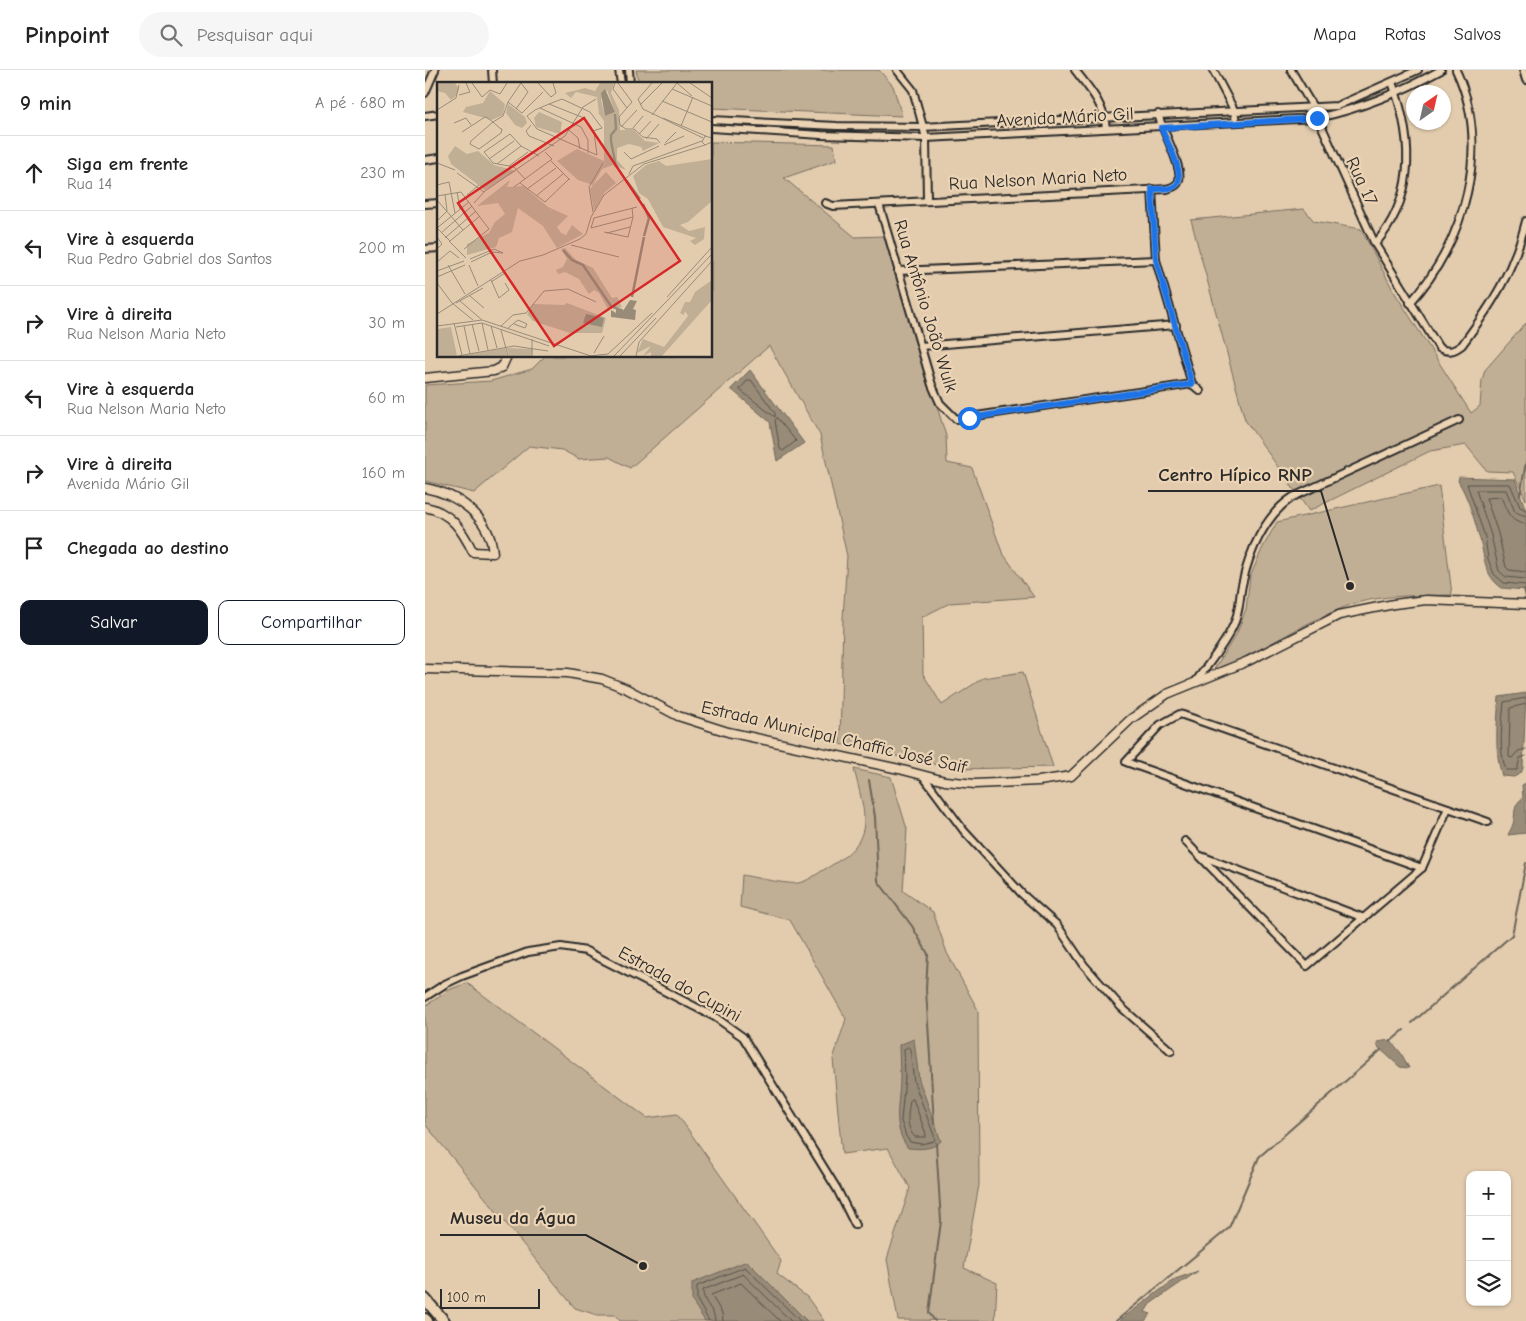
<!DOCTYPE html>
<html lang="pt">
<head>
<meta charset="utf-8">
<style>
  :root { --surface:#fff; --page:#f6f6f6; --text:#222; --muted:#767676; --line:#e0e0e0; --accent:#111827 }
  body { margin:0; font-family:"Comic Neue",sans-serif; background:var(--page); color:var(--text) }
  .controls { position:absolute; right:15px; bottom:15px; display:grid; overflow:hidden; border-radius:10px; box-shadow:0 1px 4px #0004 }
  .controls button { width:45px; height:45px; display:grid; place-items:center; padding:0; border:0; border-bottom:1px solid var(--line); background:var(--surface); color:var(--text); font:25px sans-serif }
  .compass { position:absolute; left:981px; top:15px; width:45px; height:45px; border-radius:50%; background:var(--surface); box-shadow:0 1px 4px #0004; rotate:34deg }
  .scale { position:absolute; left:15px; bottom:12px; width:100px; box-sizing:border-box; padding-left:5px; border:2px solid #2b2b2b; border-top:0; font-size:14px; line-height:18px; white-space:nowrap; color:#2b2b2b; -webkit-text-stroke:4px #ebd3b3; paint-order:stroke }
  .stop { position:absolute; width:15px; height:15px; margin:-11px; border:4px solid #1a73e8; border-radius:50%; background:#fff }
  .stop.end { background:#1a73e8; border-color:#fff; box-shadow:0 1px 5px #0008 }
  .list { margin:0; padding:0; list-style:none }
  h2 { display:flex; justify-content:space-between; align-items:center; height:65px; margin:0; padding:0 20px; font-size:21px }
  h2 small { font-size:16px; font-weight:400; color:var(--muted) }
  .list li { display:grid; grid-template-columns:32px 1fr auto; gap:15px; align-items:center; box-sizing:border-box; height:75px; padding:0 20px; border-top:1px solid var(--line) }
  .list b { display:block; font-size:19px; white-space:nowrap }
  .list p { margin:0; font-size:16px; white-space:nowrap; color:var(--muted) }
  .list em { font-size:16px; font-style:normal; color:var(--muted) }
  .actions { display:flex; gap:10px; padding:15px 20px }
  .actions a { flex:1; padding:11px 0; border:1px solid var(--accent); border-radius:10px; text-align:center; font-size:18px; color:var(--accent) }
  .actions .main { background:var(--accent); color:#fff }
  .icon { flex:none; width:28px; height:28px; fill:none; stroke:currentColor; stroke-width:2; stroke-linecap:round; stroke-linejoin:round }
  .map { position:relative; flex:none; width:1101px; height:1251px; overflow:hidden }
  header { display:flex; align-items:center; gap:30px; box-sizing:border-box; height:70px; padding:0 25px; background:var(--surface); border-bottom:1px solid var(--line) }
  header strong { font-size:24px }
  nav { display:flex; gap:28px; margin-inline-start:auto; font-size:18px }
  .search { width:350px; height:45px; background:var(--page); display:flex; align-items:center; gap:12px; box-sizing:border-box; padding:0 18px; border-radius:28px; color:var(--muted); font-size:19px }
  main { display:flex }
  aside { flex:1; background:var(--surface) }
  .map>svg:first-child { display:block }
  .green { fill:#c1af95; stroke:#766d60 }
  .water { fill:#988b78; stroke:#6c6559 }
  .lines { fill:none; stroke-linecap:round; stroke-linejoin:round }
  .shore { stroke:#57514a; stroke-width:1 }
  .stream { stroke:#6c6559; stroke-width:2 }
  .minor-casing { stroke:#2b2b2b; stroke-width:10 }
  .tertiary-casing { stroke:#2b2b2b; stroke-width:11 }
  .primary-casing { stroke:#2b2b2b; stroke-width:14 }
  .minor { stroke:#ebd3b3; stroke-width:6 }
  .tertiary { stroke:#ebd3b3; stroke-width:8 }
  .primary { stroke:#ebd3b3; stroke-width:10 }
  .route { stroke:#1a73e8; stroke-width:6 }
  .labels { text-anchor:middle; stroke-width:4.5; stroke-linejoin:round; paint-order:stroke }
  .street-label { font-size:18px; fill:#2b2b2b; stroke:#ebd3b3 }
  .inset-river { fill:none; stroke:#988b78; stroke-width:2.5 }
  .inset-road { fill:none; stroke:#998c7a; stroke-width:1 }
  .view { fill:#d62828; fill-opacity:0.15; stroke:#d62828; stroke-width:2.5 }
  .inset-edge { fill:none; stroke:#2b2b2b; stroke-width:2.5 }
  .leader { fill:none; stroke:#2b2b2b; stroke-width:2 }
  .callout-dot { fill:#2b2b2b; stroke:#ebd3b3; stroke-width:2 }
  .callout-label { font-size:19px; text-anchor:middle; font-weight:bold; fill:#2b2b2b; stroke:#ebd3b3; stroke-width:4.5; stroke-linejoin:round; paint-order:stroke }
</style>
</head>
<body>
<header>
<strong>Pinpoint</strong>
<div class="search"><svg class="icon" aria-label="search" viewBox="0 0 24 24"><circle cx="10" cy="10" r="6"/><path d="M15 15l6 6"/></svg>Pesquisar aqui</div>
<nav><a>Mapa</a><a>Rotas</a><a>Salvos</a></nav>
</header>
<main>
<aside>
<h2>9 min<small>A pé · 680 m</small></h2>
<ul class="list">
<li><svg class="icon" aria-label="ahead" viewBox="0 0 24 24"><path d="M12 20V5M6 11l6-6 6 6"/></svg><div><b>Siga em frente</b><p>Rua 14</p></div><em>230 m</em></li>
<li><svg class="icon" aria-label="left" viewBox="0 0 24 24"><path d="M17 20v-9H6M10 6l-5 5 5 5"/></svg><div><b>Vire à esquerda</b><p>Rua Pedro Gabriel dos Santos</p></div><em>200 m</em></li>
<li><svg class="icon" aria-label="right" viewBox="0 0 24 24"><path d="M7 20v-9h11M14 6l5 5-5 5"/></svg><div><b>Vire à direita</b><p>Rua Nelson Maria Neto</p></div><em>30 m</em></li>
<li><svg class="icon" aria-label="left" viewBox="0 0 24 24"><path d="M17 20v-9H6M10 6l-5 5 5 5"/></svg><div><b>Vire à esquerda</b><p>Rua Nelson Maria Neto</p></div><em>60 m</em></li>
<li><svg class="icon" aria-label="right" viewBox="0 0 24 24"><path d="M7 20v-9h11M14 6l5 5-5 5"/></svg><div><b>Vire à direita</b><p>Avenida Mário Gil</p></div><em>160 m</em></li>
<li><svg class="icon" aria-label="arrive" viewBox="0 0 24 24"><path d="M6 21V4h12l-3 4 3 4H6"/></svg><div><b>Chegada ao destino</b></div></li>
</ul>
<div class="actions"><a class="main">Salvar</a><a>Compartilhar</a></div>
</aside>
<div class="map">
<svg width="1101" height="1251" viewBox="0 0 1101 1251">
  <rect width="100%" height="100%" fill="#e3ccae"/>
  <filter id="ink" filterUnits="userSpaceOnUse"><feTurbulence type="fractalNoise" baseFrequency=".02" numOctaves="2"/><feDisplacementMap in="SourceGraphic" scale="10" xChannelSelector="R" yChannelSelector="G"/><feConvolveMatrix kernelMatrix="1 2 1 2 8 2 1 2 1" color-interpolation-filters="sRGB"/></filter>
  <g filter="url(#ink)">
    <g class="green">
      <path d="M 211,0 L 454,0 L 468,16 L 477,46 L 286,38 L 286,14 L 214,14 Z"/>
      <path d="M 286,72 L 409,75 L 411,90 L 359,108 L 430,167 L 460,166 L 521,366 L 522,393 L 547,398 L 577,482 L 609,527 L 525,533 L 497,547 L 498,604 L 517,635 L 558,608 L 598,602 L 628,697 L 532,699 L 415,674 L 418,548 L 422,486 L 395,365 L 344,276 L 205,398 L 184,387 L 154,389 L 137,380 L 104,376 L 49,423 L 0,411 L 0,315 L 66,311 L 107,299 L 120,286 L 286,286 Z"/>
      <path d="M 879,139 L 889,151 L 936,159 L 968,220 L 1046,343 L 1055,336 L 1057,310 L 1060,300 L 1101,253 L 1101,430 L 1088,402 L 1062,401 L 1041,375 L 1005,381 L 884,441 L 820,350 L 766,150 Z"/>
      <path d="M 1014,416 L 1027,525 C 994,526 957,524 925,535 C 877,552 836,583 788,601 L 812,563 L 821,539 L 825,507 L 838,477 L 852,452 Z"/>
      <path d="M 429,699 L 466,707 L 482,759 L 478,821 L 508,842 L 522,883 L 553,940 L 554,1115 L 539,1198 L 572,1213 L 570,1251 L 473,1250 L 462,1189 L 485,1118 L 463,1078 L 417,1084 L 408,989 L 421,949 L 365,850 L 315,837 L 317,805 C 328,807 364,815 373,813 C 382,812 393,803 400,799 C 452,771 441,748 429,699 Z"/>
      <path d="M 42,913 L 222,1048 L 252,1044 L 356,1191 L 352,1204 L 382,1227 L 399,1251 L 195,1251 L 190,1245 L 172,1245 L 150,1238 L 0,1054 L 0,936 L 26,919 Z"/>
    </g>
    <g class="water">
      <path d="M 325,300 L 379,373 L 352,391 L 345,352 L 306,319 Z"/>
      <path d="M 1034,407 L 1090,409 L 1101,441 L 1101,520 L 1077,518 C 1058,505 1060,486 1054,466 C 1049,448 1043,427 1033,411 Z"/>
      <path d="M 1101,623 L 1098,698 L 1096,703 L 1089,707 L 1077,706 C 1069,680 1072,654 1074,627 Z"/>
      <path d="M 1101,713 L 1101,763 L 1083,765 C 1084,762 1087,758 1088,754 C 1091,744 1087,735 1098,728 L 1097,715 Z"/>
      <path d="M 489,969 L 494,1010 L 516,1071 C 507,1080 495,1079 483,1078 C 466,1056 475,1033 475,1007 C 475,996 474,986 474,975 Z"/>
      <path d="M 965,970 L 976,983 L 984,998 L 975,997 L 953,977 L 952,972 Z"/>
      <path d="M 322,1191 L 382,1251 L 280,1251 L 267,1231 L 267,1213 Z"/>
      <path d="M 773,1201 L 725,1234 L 720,1242 L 726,1244 L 720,1251 L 694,1251 L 750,1209 Z"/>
    </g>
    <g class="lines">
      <g class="shore">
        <path d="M 323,310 L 326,310 L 350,343 L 350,347 L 315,320 Z"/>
        <path d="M 352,348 L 371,371 L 358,381 L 355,379 L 350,351 Z"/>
        <path d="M 1101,440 L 1095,437 L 1085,414 L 1042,414 L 1060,467 L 1063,489 L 1069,504 L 1079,513 L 1101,515"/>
        <path d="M 1101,446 L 1090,442 L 1081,420 L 1051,420 L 1066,465 L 1074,501 L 1081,507 L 1101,509"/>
        <path d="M 1101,454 C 1084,453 1082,440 1076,427 L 1061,428 L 1073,463 L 1081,497 L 1084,500 L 1101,502"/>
        <path d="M 1101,628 L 1079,632 C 1077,655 1073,679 1081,700 L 1092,700 L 1095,688 L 1101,686"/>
        <path d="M 1101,634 L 1085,638 L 1084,687 L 1087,688 L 1093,681 L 1101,679"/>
        <path d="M 483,977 L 485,979 L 489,1012 L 510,1068 L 509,1071 L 496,1074 L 485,1072 L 481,1066 L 476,1051 L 480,1007 L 479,980 Z"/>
        <path d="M 488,1029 L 501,1064 L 500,1067 L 490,1067 C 480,1057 483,1043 485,1031 Z"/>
        <path d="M 284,1251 L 272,1230 L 272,1216 L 320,1197 L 375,1251"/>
        <path d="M 290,1251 C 290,1239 277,1233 278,1220 L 318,1204 L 366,1251"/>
        <path d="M 298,1251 L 297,1243 L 286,1225 L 316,1213 L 355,1251"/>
      </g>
      <g class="stream">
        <path d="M 1095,426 L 1101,392"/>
        <path d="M 1099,519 L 1101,527"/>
        <path d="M 444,710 L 450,747 L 453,811 L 487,856 L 503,884 L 501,919 L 509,1054"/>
        <path d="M 987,953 L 1087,865 L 1101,793"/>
        <path d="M 965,972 L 979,960"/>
        <path d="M 510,1251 L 504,1243 L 516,1151 L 511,1073"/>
        <path d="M 691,1251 L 804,1158 L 834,1087 L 956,980"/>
      </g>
      <g class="minor-casing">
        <g id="minor">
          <path d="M 67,0 L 68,14"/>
          <path d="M 194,0 L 196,14"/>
          <path d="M 204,0 L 205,14"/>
          <path d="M 472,0 L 488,20 L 501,68 L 502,130"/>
          <path d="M 650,0 C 664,18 679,34 681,58"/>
          <path d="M 788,0 L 809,40 L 811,52"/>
          <path d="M 866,0 L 888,37 L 950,174 L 1014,278 C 1024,283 1029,281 1037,275 C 1068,233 1088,202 1101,151"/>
          <path d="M 1098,0 L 1101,10"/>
          <path d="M 0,23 L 10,0"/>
          <path d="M 0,46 L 14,44"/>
          <path d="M 286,50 L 412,56 L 497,57 L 912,36 L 993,0"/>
          <path d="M 286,58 L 396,65 L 501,68 L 892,48 C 934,39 978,21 1016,0"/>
          <path d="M 0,90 L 14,88"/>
          <path d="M 727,119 L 731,190 L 767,314 L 775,321"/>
          <path d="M 400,133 L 408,136 L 742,119 C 747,117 753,116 754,110 C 758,97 737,60 733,44"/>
          <path d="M 0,134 L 14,133"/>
          <path d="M 454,134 L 507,315 L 515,333 L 531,349 L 767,314"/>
          <path d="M 950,174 C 992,126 988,68 967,12"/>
          <path d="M 0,179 L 14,178"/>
          <path d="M 473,201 L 731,190"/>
          <path d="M 985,233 C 1040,173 1067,76 1031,0"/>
          <path d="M 496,276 L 751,255"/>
          <path d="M 771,611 C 783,594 799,576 808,556 C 815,543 814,529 817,515 C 824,482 840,445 868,427 L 1034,350"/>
          <path d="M 498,706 L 539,761 L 597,824 L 632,855 L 659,895 L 696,937 L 746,981"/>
          <path d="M 760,771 L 882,896 L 997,798 L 1023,738"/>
          <path d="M 776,786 L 939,848"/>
          <path d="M 997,798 L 701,692 L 735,655 L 755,644 L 1063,752"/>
          <path d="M 0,927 L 20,914 L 37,906 L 103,882 L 136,877 L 161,881 L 290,947 L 318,967 L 412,1119 L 430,1155"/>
        </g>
      </g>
      <g class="tertiary-casing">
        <g id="tertiary">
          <path d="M 0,308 L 69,301 L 77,297 L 82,286"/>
          <path d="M 0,418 C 33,424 65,447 68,483 L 48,482 C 37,460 26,442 0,437"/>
          <path d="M 0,599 L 143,603 L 177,609 L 202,619 L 253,646 L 303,662 L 474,699 L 520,711 L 550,714 L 614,711 L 646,706 L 706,649 L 742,624 L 823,591 L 914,545 L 969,534 L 1001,530 L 1101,534"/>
        </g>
      </g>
      <g class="primary-casing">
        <g id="primary">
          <path d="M 0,1229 L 19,1251"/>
          <path d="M 0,1249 L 2,1251"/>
        </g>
      </g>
      <use href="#minor" class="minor"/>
      <use href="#tertiary" class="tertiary"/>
      <use href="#primary" class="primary"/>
    </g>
  </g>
  <g class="lines" filter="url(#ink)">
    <path class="route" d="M 544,348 L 767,314 L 731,190 L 727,119 C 734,119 744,120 750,116 C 763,108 741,69 736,58 L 892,48"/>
  </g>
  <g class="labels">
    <g class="street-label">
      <text transform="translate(640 47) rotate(-3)" y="6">Avenida Mário Gil</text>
      <text transform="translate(613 109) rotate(-3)" y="6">Rua Nelson Maria Neto</text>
      <text transform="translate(937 111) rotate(65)" y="6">Rua 17</text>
      <text transform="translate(501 236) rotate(73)" y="6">Rua Antônio João Wulk</text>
      <text transform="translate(409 667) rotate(13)" y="6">Estrada Municipal Chaffic José Saif</text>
      <text transform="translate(255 914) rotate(29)" y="6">Estrada do Cupini</text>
    </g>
  </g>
  <g transform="translate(12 12)">
    <rect width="275" height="275" fill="#e3ccae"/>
    <path d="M 0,1 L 18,1 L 22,7 L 18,15 L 14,18 L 8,11 L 0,9 ZM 163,1 L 177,1 L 174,11 L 182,28 L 183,48 L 197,48 L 208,59 L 222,61 L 206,69 L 204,65 L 192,62 L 180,66 L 180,78 L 189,88 L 176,83 L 165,87 L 156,103 L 169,90 L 179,101 L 168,110 L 157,129 L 153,107 L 156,103 L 141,98 L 120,79 L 140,67 L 167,79 L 167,39 L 162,32 L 160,15 L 139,10 L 134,16 L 128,11 L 148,6 L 158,9 ZM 170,8 L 178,30 L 168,34 L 164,18 ZM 53,9 L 68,22 L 66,33 L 55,38 L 26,30 L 29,25 L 46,21 ZM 71,22 L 88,35 L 90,41 L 85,46 L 78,43 L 69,31 ZM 102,30 L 125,40 L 123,52 L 99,45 L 97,36 ZM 18,64 L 30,72 L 41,69 L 57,83 L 79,89 L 48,108 L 14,82 L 11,74 ZM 275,77 L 275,119 L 251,140 L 243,143 L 252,149 L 268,145 L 267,157 L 258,163 L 253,159 L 259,156 L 226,145 L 211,117 L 202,111 L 196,94 L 209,83 L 222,79 L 229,84 ZM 73,98 L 70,105 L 86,104 L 111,125 L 131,134 L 120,145 L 124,151 L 129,153 L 135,143 L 146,152 L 120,166 L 106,144 L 81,126 L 75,150 L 62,156 L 59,165 L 30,173 L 30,162 L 52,151 L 58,140 L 68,132 L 61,121 L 40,124 ZM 128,166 L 139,178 L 156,186 L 175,216 L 180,215 L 185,225 L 171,227 L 162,211 L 157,208 L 152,212 L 142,197 L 128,190 L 121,192 L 119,188 L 126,185 L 130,177 L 124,167 ZM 275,198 L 275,218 L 225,274 L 214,274 L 214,270 L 206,274 L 214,264 L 200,271 L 206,257 L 227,265 L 251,234 L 248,229 L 247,233 L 243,231 L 248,220 L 253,220 L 258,210 ZM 130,221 L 169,236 L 165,251 L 133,251 L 96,239 L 90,232 L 96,222 L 127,223 ZM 14,245 L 20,274 L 0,274 L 0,247 ZM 68,266 L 70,274 L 23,274 ZM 70,266 L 96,267 L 96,268 L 94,274 L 72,274 Z" fill="#c1af95" fill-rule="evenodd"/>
    <path d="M 168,7 L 178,30 L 168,34 L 164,11 ZM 193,218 L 200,219 L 196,227 L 199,228 L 198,238 L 174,235 L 174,228 L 179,231 L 179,227 L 186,229 ZM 149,232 L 167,236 L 165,245 L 146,241 Z" fill="#988b78"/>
    <path class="inset-river" d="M 178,32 L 179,47 L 174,53 L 174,59 L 179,85M 189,98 L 203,117M 206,122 L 212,136 L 207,154M 126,168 L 135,178 L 146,183 L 174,224 L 186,229M 195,215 L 207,155"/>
    <path class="inset-road" d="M 35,1 L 45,15 L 53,8 L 63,12 L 70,1M 101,1 L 114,15 L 119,11 L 116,1M 178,1 L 176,7 L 190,26M 181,1 L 195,20 L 182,35 L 183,43 L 189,47 L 197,47 L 206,55 L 220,57 L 223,61M 215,1 L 201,17 L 206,27 L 266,56M 240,1 L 255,14M 253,1 L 275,16M 235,7 L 275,24M 22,13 L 33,10 L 29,1M 225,19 L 275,40M 71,20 L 85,31 L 106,10M 112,22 L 147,36 L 157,50 L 160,73 L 100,47 L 90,34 L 98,28 L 112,22 L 125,17 L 153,30 L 165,46 L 156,49M 203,23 L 225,1M 103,26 L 144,45 L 151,58 L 151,71M 79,27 L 91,10 L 84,1M 0,28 L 19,16 L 22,3M 215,33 L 240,1M 226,36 L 269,54M 17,41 L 29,36 L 34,43M 94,43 L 89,49 L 92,54 L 117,64M 244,44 L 256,15M 184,45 L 200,28M 196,46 L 206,34M 132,48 L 141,56 L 143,67M 25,50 L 48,35 L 49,35 L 56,40 L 64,47 L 65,47 L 64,51 L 42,67 L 33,62 L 34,59 L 56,40 L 66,34 L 71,20 L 84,1M 202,52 L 214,39M 275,56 L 268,54 L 265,60 L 268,63 L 275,60M 209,57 L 222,42M 228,61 L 239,50M 227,63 L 247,54M 187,70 L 194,77 L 222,64M 52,77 L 77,59M 113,78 L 133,98M 0,81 L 18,88M 60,82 L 84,64M 72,84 L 91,70M 20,91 L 47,110M 192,92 L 196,84 L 265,59M 88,97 L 77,85 L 56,81 L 47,70 L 73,52 L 84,64 L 102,74M 83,101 L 108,120 L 132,97M 0,103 L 12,100 L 18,131M 77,105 L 115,77 L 108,70M 90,107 L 119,86M 20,110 L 23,127M 30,113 L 42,103M 0,114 L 24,110 L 52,147 L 27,167M 99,114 L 126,92M 0,118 L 26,148M 37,121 L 48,109 L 128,54 L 146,25 L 159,17M 156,130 L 152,105 L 166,81M 196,135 L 154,146 L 157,136 L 200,125M 0,139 L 10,129 L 8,112M 0,146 L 13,159 L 43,134M 0,146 L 32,120M 167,150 L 191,155 L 196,135 L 195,126M 4,151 L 35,124M 170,151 L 193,145M 0,155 L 5,162 L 0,167M 8,156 L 39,129M 12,159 L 29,176M 134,163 L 182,175M 33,177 L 57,167 L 66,171M 0,180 L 13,169 L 22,176M 34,180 L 55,170 L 66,171M 11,183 L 28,212M 32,183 L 41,204M 0,189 L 27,179M 0,195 L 28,183M 54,198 L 62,216 L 72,208 L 68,201M 54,200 L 68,191M 0,201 L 15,221 L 36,238M 33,214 L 47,226M 230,215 L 275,165M 23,219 L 45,238M 19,221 L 46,206M 0,232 L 83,179 L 106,173 L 143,157 L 149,152 L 154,135 L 167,113 L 207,82 L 268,63M 17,241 L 25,273M 45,241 L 51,268M 35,242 L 42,269M 0,244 L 45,238 L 154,274M 27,244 L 33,272M 54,244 L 60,266M 64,244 L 76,233 L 89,231 L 107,209 L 131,207 L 159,220M 19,245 L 45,241 L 112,264M 71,246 L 81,238 L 90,242 L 88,246 L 77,242M 64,248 L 71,274M 157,271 L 167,254M 21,274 L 77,264 L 111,269M 95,274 L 95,257M 153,274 L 171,272 L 215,231M 177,274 L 275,172M 183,274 L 219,236M 199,274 L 202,260 L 275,179"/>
    <path class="view" d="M 147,36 L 243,179 L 117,264 L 21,121 Z"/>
    <rect width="275" height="275" class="inset-edge"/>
  </g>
  <path class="leader" d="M925 516L896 421H723M218 1196L161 1165H15"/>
  <g class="callout-dot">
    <circle cx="925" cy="516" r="5"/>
    <circle cx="218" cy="1196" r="5"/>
  </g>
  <g class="callout-label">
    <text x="810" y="411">Centro Hípico RNP</text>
    <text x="88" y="1154">Museu da Água</text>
  </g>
</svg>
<div class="controls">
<button>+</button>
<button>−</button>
<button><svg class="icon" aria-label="layers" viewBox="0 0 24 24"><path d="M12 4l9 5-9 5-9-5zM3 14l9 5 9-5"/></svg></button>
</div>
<svg class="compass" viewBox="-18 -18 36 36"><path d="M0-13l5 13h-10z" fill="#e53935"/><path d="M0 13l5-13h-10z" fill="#767676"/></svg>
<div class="scale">100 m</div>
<div class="stop" style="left:544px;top:348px"></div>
<div class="stop end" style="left:892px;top:48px"></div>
</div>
</main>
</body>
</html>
